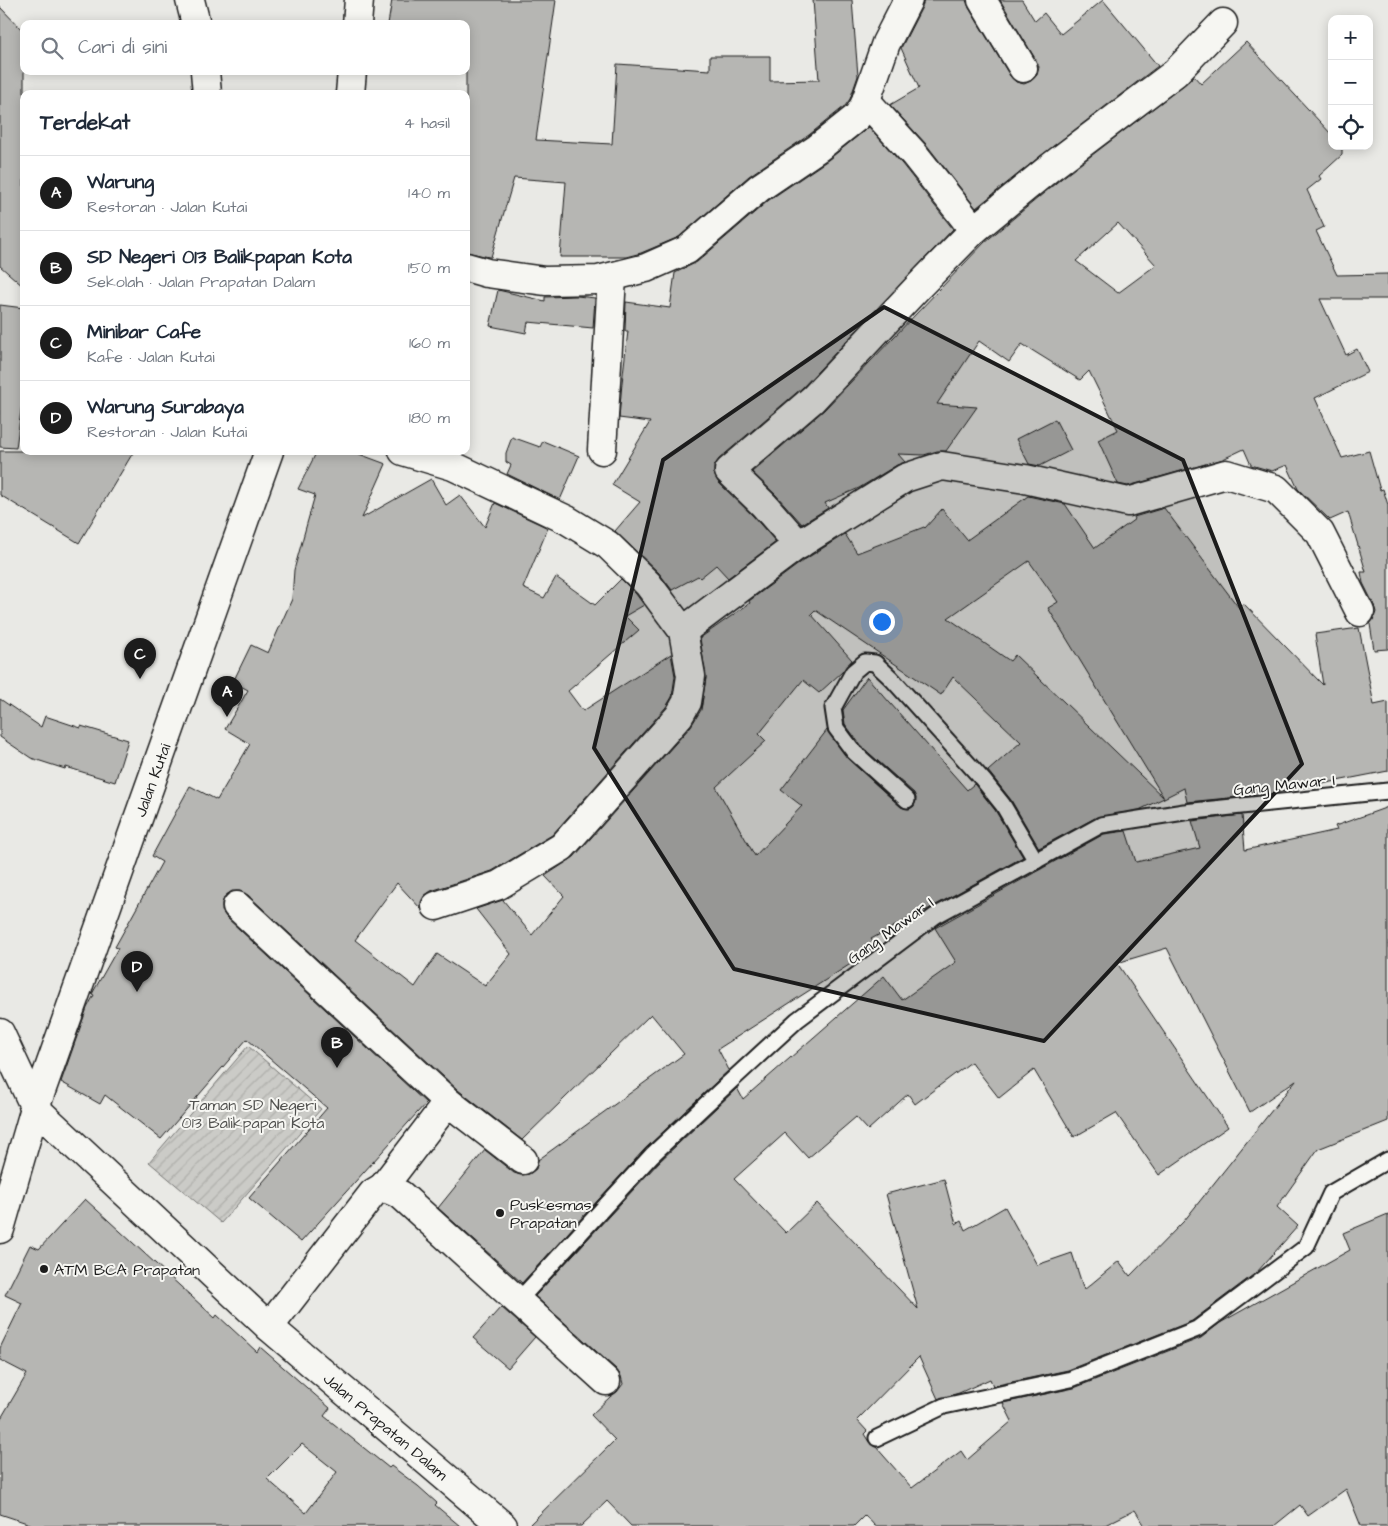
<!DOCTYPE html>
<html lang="id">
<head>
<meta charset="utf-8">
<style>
  :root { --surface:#fff; --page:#f6f6f7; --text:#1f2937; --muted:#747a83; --line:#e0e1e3; --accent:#1c1c1c }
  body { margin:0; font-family:"Architects Daughter",sans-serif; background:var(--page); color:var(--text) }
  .controls { position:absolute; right:15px; top:15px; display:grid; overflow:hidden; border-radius:10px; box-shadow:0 2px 12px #0003 }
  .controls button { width:45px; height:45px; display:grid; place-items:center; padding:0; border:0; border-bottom:1px solid var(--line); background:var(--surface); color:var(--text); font:25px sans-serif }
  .you { position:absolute; left:881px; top:621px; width:18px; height:18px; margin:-12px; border:4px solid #fff; border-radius:50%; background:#1a73e8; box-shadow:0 0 0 8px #1a73e833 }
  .badge { display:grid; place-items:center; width:32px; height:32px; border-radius:50%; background:var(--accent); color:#fff; font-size:16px; font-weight:700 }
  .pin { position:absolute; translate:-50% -41px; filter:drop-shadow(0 1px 2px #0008) }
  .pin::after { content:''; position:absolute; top:26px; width:18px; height:15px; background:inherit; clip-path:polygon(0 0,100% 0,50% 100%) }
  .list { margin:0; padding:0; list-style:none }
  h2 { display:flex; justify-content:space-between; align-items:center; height:65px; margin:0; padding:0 20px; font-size:21px }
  h2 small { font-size:16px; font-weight:400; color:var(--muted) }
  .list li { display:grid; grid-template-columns:32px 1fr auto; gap:15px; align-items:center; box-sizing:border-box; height:75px; padding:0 20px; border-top:1px solid var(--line) }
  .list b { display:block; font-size:19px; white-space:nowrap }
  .list p { margin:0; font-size:16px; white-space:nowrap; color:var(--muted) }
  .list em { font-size:16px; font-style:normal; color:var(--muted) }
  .icon { flex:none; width:28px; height:28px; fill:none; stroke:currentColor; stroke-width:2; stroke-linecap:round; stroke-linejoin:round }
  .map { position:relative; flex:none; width:1388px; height:1526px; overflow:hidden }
  .search { position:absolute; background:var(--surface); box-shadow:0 2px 12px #0003; left:20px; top:20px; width:450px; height:55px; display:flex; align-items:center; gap:12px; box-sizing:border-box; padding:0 18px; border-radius:10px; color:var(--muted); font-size:19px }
  .panel { position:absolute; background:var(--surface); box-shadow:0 2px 12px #0003; left:20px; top:90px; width:450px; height:365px; border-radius:10px }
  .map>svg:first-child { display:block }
  .garden { fill:url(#garden-furrows); stroke:#747472 }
  .building { fill:#b6b6b3; stroke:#1c1c1c; fill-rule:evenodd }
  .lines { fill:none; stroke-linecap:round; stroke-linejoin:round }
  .service-casing { stroke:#1c1c1c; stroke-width:19 }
  .minor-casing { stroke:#1c1c1c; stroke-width:31 }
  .tertiary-casing { stroke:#1c1c1c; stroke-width:31 }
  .service { stroke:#f6f6f2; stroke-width:15 }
  .minor { stroke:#f6f6f2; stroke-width:28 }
  .tertiary { stroke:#f6f6f2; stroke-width:28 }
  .marked { fill:#1c1c1c; fill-opacity:0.2; stroke:#1c1c1c; stroke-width:4; stroke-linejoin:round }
  .poi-dot { fill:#1c1c1c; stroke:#f6f6f2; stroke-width:2 }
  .labels { text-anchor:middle; stroke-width:4; stroke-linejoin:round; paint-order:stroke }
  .street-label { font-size:16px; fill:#1c1c1c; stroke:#f6f6f2 }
  .park-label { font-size:16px; fill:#51514f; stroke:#f6f6f2 }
  .poi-label { font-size:16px; fill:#1c1c1c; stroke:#f6f6f2; text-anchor:start }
</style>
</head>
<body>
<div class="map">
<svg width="1388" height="1526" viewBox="0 0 1388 1526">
  <defs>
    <pattern id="garden-furrows" width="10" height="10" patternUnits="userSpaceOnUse" patternTransform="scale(1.25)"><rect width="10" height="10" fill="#cbcbc7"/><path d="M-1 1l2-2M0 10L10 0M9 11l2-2" fill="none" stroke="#aeaeaa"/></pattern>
  </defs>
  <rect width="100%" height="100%" fill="#e9e9e5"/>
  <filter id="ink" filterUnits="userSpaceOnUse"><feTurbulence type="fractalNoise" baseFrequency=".02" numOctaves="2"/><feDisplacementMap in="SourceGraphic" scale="10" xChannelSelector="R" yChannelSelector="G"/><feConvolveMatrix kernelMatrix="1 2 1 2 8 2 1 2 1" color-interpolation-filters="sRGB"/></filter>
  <g filter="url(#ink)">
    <path class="garden" d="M 248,1046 L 321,1109 L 221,1223 L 149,1162 Z"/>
    <g class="building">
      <path d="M 392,0 L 556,0 L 536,140 L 612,144 L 617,64 L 710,70 L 710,56 L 770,56 L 770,81 L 819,80 L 813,0 L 852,0 L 858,76 L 850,99 L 845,106 L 809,135 L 749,176 L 679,237 L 641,253 L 626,257 L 560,257 L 566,182 L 514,178 L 491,257 L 489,257 L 466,252 L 466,24 L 388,24 Z"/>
      <path d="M 924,0 L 966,0 L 969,8 L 1010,76 L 1016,82 L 1024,84 L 1031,81 L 1037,75 L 1039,67 L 1036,60 L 1000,0 L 1022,0 L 1035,21 L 1044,13 L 1061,34 L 1103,0 L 1158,66 L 1043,154 L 976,208 L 926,144 L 890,105 L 919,88 L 901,48 L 922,7 Z"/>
      <path d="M 0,7 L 24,32 L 24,287 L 0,266 Z"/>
      <path d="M 1246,42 L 1332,135 L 1332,146 L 1342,146 L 1342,155 L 1319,176 L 1321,179 L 1307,190 L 1324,227 L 1316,231 L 1337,275 L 1388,274 L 1388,299 L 1320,299 L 1346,355 L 1357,349 L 1368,372 L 1315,398 L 1342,458 L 1369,451 L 1380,490 L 1383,489 L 1388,505 L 1388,649 L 1374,650 L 1370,624 L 1373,620 L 1376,612 L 1374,605 L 1363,583 L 1361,572 L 1366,572 L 1348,512 L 1330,520 L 1298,489 L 1287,465 L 1272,471 L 1251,465 L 1244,449 L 1223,459 L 1128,486 L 1118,484 L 1098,440 L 1118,430 L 1089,371 L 1080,380 L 1022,344 L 1009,362 L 979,341 L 937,404 L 977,407 L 946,451 L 937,451 L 924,455 L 898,454 L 905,462 L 897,465 L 859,488 L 825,503 L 828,508 L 802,524 L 776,495 L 752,472 L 824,410 L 985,242 L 1062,178 L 1184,85 L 1194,76 L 1201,84 ZM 1118,223 L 1156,265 L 1118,293 L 1076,261 Z"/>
      <path d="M 869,127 L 902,164 L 953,229 L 802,388 L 719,459 L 714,466 L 714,474 L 718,482 L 753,516 L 776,542 L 728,578 L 716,565 L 700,578 L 698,576 L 672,590 L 659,573 L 615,531 L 640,502 L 612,485 L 650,422 L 619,418 L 622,383 L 628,331 L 625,331 L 626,302 L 670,308 L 675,273 L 697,262 L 769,200 L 828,160 Z"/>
      <path d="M 498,290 L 545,301 L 545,297 L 577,296 L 595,298 L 593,328 L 528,322 L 526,333 L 490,326 Z"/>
      <path d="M 0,305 L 24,308 L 24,388 L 16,448 L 0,447 Z"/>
      <path d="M 1055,419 L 1071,450 L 1040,466 L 1029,464 L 1016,439 Z"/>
      <path d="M 512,437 L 540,447 L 543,441 L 579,456 L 560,500 L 507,474 L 511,465 L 506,462 L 506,453 Z"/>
      <path d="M 0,451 L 134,451 L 79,543 L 0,495 Z"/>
      <path d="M 317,451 L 351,451 L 386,464 L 362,518 L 431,479 L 446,505 L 460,495 L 485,527 L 495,503 L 548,528 L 523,588 L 544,598 L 556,577 L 595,605 L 621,579 L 636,594 L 644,605 L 625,616 L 639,630 L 568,691 L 583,711 L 671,654 L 675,676 L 672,697 L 666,707 L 552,835 L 492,871 L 431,891 L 424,896 L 421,902 L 421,909 L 397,883 L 355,940 L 415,987 L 437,954 L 485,986 L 511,954 L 476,909 L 503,900 L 532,935 L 564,896 L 545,876 L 574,857 L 691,726 L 701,710 L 706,678 L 700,638 L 750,603 L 749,601 L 804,560 L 845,534 L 857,553 L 924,527 L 925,528 L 942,509 L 967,540 L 1028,496 L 1065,504 L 1095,548 L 1135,519 L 1134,517 L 1164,508 L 1239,608 L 1243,603 L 1323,685 L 1315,634 L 1359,628 L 1374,705 L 1388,702 L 1388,771 L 1270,794 L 1187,802 L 1184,788 L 1164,798 L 1048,608 L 1058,602 L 1029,561 L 948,618 L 1010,661 L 1015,655 L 1164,798 L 1139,810 L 1097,817 L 1039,848 L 1011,800 L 988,771 L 1021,742 L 953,677 L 941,695 L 815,610 L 811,614 L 852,660 L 842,672 L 819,693 L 803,680 L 759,734 L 766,741 L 716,787 L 755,856 L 802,806 L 781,790 L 827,730 L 848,759 L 901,807 L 909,809 L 914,806 L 916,798 L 914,793 L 861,746 L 845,724 L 843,710 L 867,677 L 967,790 L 974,784 L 976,786 L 995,810 L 1023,857 L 925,911 L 925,910 L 871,939 L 876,945 L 863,956 L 718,1049 L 729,1070 L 646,1148 L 522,1283 L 438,1208 L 485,1150 L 514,1173 L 521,1175 L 529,1174 L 536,1169 L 538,1160 L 684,1054 L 651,1014 L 522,1140 L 458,1090 L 248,895 L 240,891 L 232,891 L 225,896 L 222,903 L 222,911 L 226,917 L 426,1103 L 301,1242 L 249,1198 L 327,1108 L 247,1039 L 161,1139 L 105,1095 L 100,1104 L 61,1082 L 87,1008 L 94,995 L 92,994 L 118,948 L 115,947 L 162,862 L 152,856 L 190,786 L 217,800 L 250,744 L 225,729 L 248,690 L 233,682 L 251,645 L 268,653 L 292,599 L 294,570 L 315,495 L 298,489 Z"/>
      <path d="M 0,699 L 41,727 L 45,716 L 81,728 L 81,726 L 128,740 L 115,782 L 66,767 L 65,769 L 31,758 L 0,737 Z"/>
      <path d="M 1388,807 L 1388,1121 L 1318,1149 L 1277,1207 L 1298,1226 L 1257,1272 L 1192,1321 L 1068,1370 L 993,1386 L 990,1379 L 959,1393 L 938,1399 L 919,1357 L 857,1420 L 867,1431 L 864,1434 L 869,1442 L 876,1447 L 912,1488 L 961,1451 L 967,1460 L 1012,1421 L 1003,1403 L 1074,1388 L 1201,1338 L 1220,1323 L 1350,1250 L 1343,1233 L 1388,1214 L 1388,1526 L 1361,1526 L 1346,1489 L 1308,1516 L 1300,1505 L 1274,1526 L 1145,1526 L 1135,1510 L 1103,1526 L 875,1526 L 865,1515 L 854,1526 L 631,1526 L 607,1501 L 581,1526 L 528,1526 L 615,1440 L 591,1415 L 611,1396 L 617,1392 L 623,1384 L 621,1376 L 616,1369 L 535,1296 L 659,1162 L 737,1088 L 743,1099 L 884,976 L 902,1000 L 956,962 L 935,928 L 1104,834 L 1126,831 L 1136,862 L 1200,848 L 1192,821 L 1242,815 L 1245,850 L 1337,830 L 1335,826 ZM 1167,948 L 1250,1112 L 1296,1080 L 1184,1221 L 1130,1276 L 1119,1261 L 1084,1290 L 1072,1253 L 1037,1265 L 1005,1207 L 965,1230 L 961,1221 L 956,1224 L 944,1179 L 886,1194 L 918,1309 L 817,1203 L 786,1233 L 734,1179 L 785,1133 L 808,1158 L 856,1117 L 868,1130 L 908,1094 L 915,1104 L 971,1062 L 999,1098 L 1034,1070 L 1074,1137 L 1116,1113 L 1159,1175 L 1228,1127 L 1117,963 Z"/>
      <path d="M 85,1199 L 215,1318 L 217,1315 L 257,1352 L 260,1347 L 330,1408 L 324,1416 L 389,1468 L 391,1466 L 418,1486 L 437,1503 L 435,1505 L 460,1526 L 36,1526 L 0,1514 L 0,1420 L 27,1374 L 0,1360 L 0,1348 L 22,1303 L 5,1295 L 30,1245 L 39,1249 ZM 302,1444 L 337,1472 L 306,1513 L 267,1479 Z"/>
      <path d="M 501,1307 L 535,1337 L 508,1368 L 473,1338 Z"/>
    </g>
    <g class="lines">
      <g class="service-casing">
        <g id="service">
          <path d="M 907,800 L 854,752 L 836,728 L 833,708 L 853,672 L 865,662 L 875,663 L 891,678 L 983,780 L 1003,805 L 1036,861"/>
          <path d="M 519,1300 L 652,1155 L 719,1092 L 797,1020 L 935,916 L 1101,825 L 1184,812 L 1388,791"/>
          <path d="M 877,1438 L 944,1406 L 1071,1379 L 1197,1329 L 1306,1247 L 1331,1193 L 1388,1160"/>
        </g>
      </g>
      <g class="minor-casing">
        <g id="minor">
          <path d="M 190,0 L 196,24"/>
          <path d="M 982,0 L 1023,68"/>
          <path d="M 205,71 L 207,94"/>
          <path d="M 866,101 L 914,154 L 974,230 L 1052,166 L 1175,73 L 1223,23"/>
          <path d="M 466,267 L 487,273 L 545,281 L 598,280 L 646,268 L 687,250 L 759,188 L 818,148 L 857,117 L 864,106 L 886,43 L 908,0"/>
          <path d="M 602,450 L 612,277"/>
          <path d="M 403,451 L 453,466 L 567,520 L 608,545 L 648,584 L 683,631 L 691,676 L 687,702 L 679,716 L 562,847 L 499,885 L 436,906"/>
          <path d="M 799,545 L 764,505 L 729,471 L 813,399 L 918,287 L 974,230"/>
          <path d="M 683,631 L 795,547 L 905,478 L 942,466 L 1025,479 L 1128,502 L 1226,474 L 1276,489 L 1320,533 L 1360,612"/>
          <path d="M 237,906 L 448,1102 L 523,1160"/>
          <path d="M 0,1033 L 35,1108 L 269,1327 L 503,1526"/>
          <path d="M 383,1187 L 448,1102"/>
          <path d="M 269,1327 L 373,1193 L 383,1187 L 401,1195 L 606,1381"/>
        </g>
      </g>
      <g class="tertiary-casing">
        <g id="tertiary">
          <path d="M 357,24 L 359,0"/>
          <path d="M 350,94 L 352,71"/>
          <path d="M 0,1229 L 35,1108 L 269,451"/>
        </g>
      </g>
      <use href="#service" class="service"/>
      <use href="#minor" class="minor"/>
      <use href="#tertiary" class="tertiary"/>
    </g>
  </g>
  <path class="marked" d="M 884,307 L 1183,460 L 1302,764 L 1044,1041 L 734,969 L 594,748 L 663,460 Z"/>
  <g class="poi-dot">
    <circle cx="500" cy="1213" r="5"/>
    <circle cx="44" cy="1269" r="5"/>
  </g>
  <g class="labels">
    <g class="street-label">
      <text transform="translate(152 780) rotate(-70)" y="6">Jalan Kutai</text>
      <text transform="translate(1284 784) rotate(-6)" y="6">Gang Mawar I</text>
      <text transform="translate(890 930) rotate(-36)" y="6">Gang Mawar I</text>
      <text transform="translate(386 1426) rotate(40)" y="6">Jalan Prapatan Dalam</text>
    </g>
    <g class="park-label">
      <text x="253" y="1110">Taman SD Negeri<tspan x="253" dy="18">013 Balikpapan Kota</tspan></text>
    </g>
    <g class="poi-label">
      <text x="510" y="1210">Puskesmas<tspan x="510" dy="18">Prapatan</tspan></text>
      <text x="54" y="1275">ATM BCA Prapatan</text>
    </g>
  </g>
</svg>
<div class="controls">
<button>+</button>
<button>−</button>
<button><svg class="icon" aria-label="locate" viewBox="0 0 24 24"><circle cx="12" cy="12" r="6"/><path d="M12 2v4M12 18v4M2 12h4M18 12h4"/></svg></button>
</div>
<div class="you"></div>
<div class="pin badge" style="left:227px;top:717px">A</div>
<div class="pin badge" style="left:337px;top:1068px">B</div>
<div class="pin badge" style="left:140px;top:679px">C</div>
<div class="pin badge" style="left:137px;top:992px">D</div>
<div class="search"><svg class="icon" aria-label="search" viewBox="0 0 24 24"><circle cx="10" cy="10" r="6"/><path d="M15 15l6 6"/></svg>Cari di sini</div>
<section class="panel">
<h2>Terdekat<small>4 hasil</small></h2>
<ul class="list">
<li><span class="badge">A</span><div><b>Warung</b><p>Restoran · Jalan Kutai</p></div><em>140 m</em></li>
<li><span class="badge">B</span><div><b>SD Negeri 013 Balikpapan Kota</b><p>Sekolah · Jalan Prapatan Dalam</p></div><em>150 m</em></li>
<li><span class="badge">C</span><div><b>Minibar Cafe</b><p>Kafe · Jalan Kutai</p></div><em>160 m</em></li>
<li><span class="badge">D</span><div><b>Warung Surabaya</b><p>Restoran · Jalan Kutai</p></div><em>180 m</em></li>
</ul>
</section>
</div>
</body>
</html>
